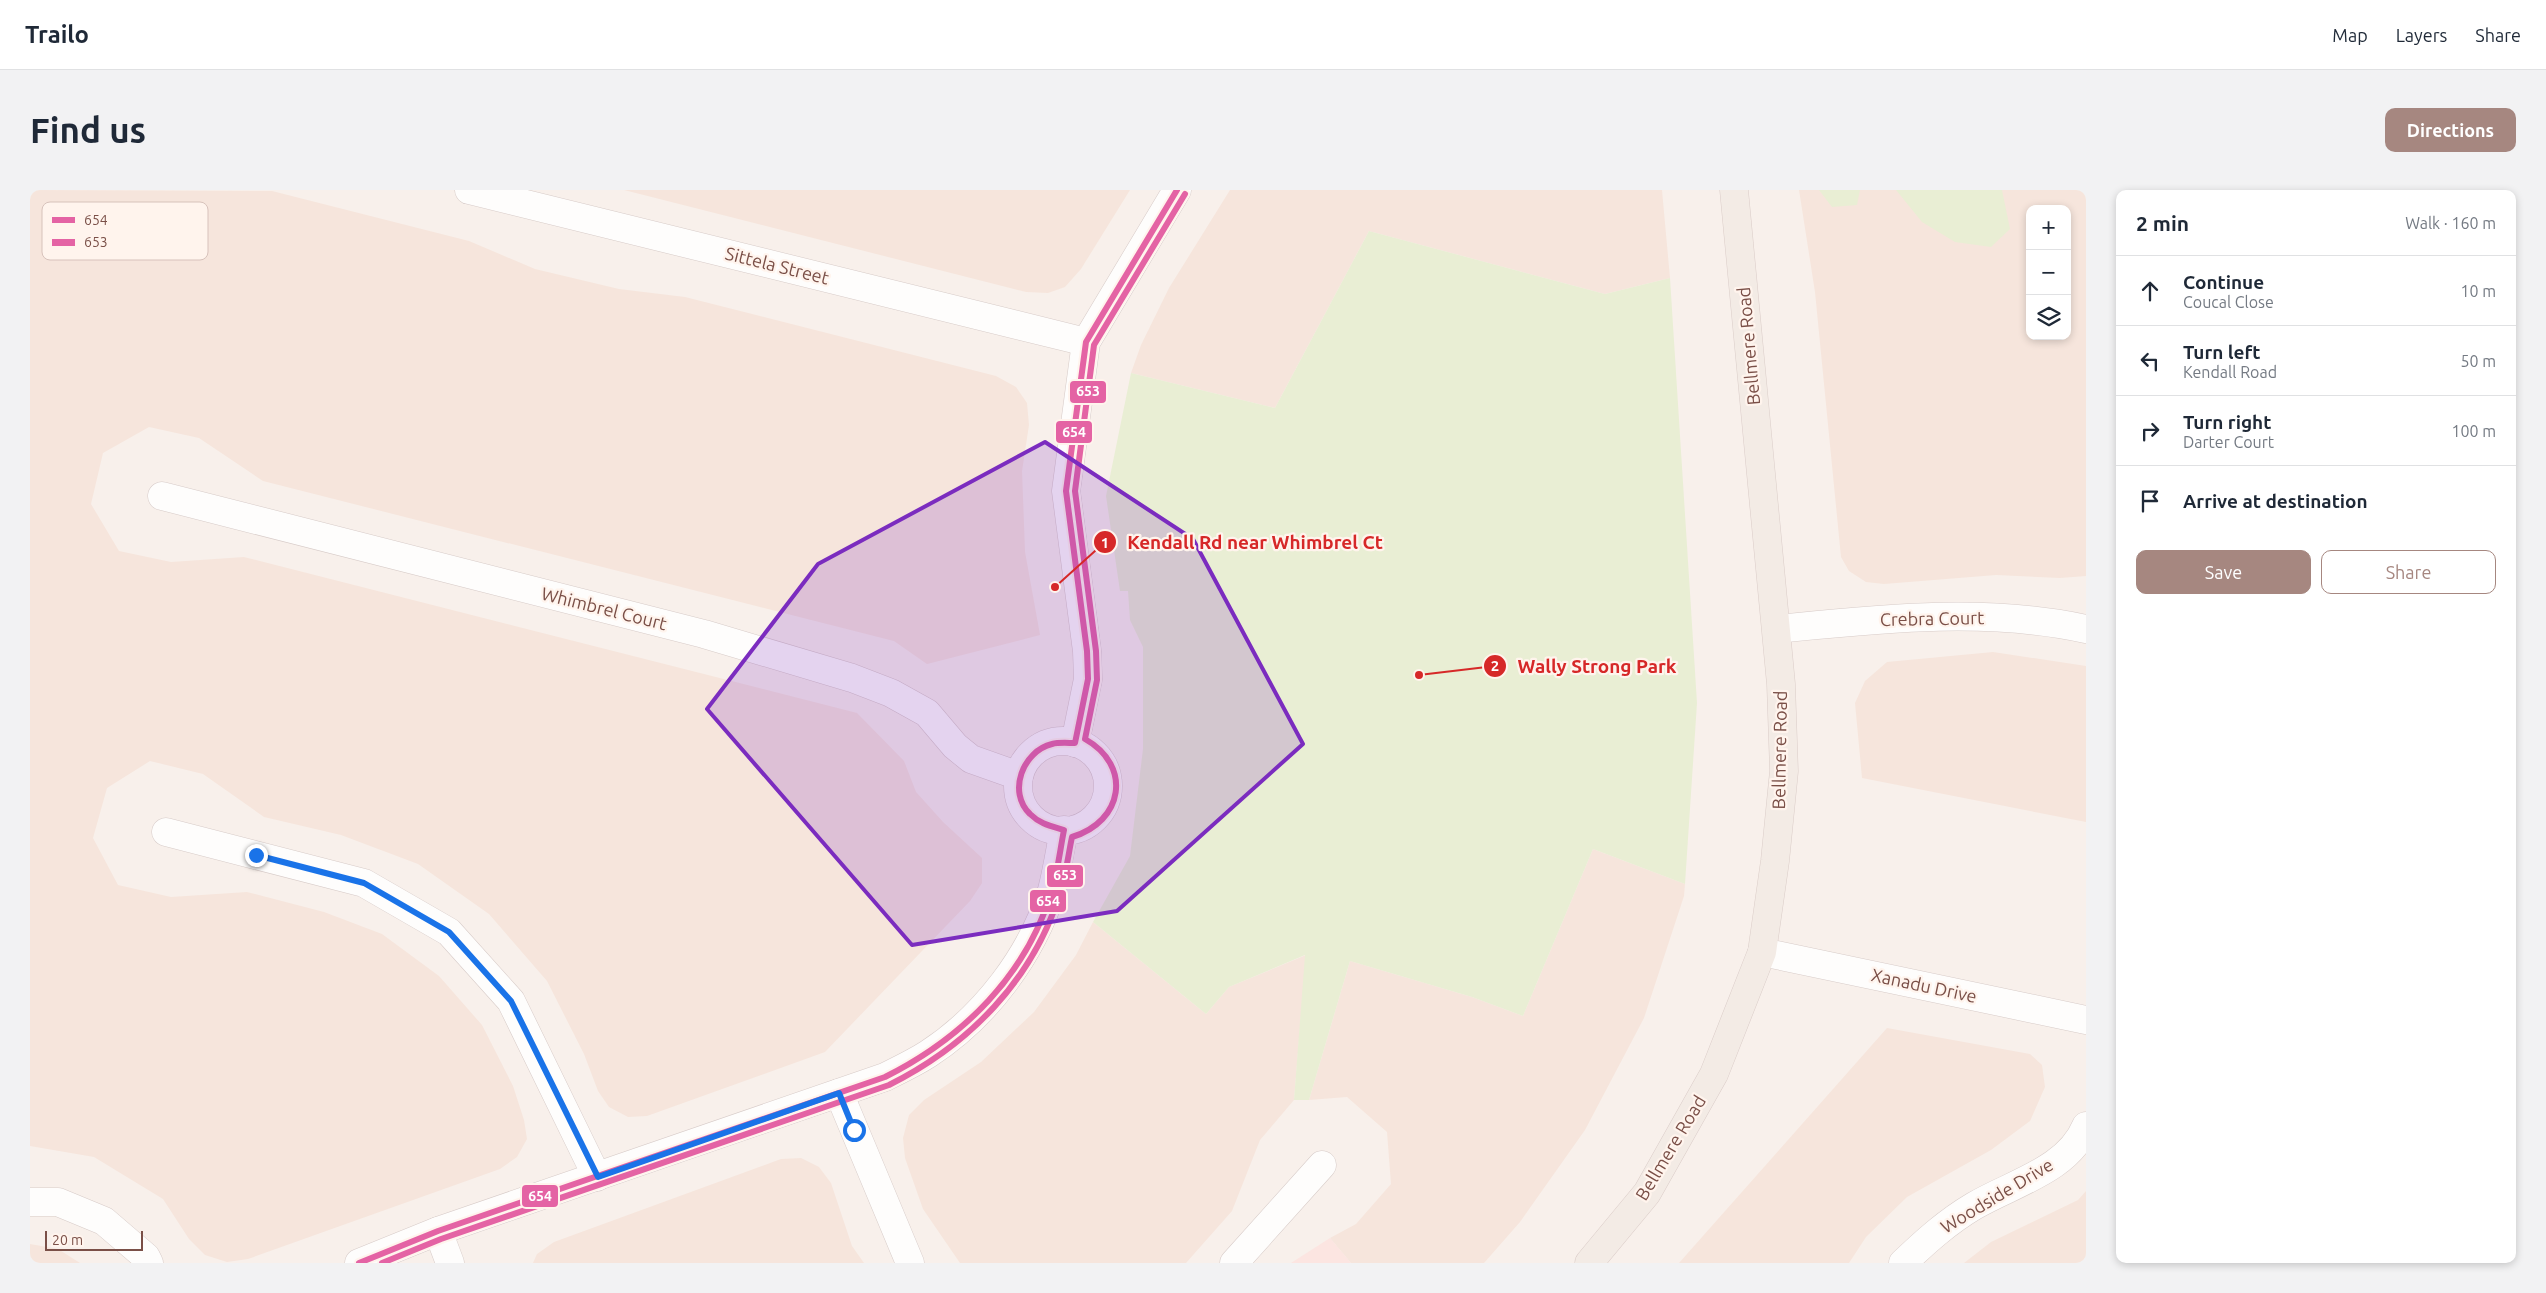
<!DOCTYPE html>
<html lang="en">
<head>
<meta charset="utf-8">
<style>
  :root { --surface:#fff; --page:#f2f2f3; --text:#1f2937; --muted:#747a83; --line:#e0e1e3; --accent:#a68780 }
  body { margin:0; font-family:Ubuntu,sans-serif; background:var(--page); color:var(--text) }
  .controls { position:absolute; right:15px; top:15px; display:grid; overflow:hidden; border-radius:10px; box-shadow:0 2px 8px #0003 }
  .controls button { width:45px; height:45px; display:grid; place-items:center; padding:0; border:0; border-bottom:1px solid var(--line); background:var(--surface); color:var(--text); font:25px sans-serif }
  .scale { position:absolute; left:15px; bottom:12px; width:98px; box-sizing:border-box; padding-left:5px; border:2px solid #7a4f47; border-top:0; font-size:14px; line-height:18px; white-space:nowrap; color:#7a4f47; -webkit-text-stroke:4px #fff4ed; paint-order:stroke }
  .stop { position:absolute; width:15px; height:15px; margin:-11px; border:4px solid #1a73e8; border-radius:50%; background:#fff }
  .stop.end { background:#1a73e8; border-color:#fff; box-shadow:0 1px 5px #0008 }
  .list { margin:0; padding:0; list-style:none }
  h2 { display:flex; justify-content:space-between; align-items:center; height:65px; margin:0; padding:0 20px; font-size:21px }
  h2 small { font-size:16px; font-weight:400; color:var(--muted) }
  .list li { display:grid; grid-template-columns:32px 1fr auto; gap:15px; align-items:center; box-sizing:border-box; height:70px; padding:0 20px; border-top:1px solid var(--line) }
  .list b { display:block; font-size:19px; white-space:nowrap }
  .list p { margin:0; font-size:16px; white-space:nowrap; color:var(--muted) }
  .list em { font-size:16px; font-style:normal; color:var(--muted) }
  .actions { display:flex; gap:10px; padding:15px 20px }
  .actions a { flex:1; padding:11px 0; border:1px solid var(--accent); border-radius:10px; text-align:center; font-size:18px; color:var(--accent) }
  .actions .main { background:var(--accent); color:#fff }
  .icon { flex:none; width:28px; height:28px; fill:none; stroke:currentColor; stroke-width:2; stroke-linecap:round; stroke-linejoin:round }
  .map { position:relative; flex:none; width:2056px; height:1073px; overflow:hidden; border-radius:10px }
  header { display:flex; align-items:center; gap:30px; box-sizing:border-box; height:70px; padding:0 25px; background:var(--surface); border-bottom:1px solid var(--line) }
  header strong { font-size:24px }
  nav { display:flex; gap:28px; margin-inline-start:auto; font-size:18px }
  .intro { display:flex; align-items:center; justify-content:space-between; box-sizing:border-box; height:120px; padding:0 30px }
  h1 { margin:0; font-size:35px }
  .button { padding:12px 22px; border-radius:10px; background:var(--accent); color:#fff; font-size:18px; font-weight:700 }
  main { display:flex; gap:30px; padding:0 30px }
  aside { flex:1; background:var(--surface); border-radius:10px; box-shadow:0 2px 8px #0003 }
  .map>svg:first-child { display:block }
  .residential { fill:#f6e5dc; fill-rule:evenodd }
  .commercial { fill:#fce5e1 }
  .green { fill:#e9eed4 }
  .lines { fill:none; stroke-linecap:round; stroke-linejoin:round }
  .minor-casing { stroke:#d7cbc8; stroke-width:29 }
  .major-casing { stroke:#daccc8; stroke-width:29 }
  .minor { stroke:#fefdfc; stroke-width:28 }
  .major { stroke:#f3ebe5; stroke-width:28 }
  .bus-1-casing { stroke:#fff4ed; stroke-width:10 }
  .bus-2-casing { stroke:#fff4ed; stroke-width:10 }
  .bus-1 { stroke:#e463a4; stroke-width:6 }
  .bus-2 { stroke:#e463a4; stroke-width:6 }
  .route { stroke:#1a73e8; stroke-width:6 }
  .marked { fill:#7b2cbf; fill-opacity:0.2; stroke:#7b2cbf; stroke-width:4; stroke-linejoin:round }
  .labels { text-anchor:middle; stroke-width:4.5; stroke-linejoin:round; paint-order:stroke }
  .street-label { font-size:18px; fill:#7a4f47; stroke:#fff4ed }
  .key { fill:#fff4ed; stroke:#d7c2bb; stroke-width:1 }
  .key-label { font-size:14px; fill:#7a4f47 }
  .leader { fill:none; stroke:#d62828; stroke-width:2 }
  .callout-dot { fill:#d62828; stroke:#fff4ed; stroke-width:2 }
  .mark-label { font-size:15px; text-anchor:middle; font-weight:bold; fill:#fff }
  .callout-label { font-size:19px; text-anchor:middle; font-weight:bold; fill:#d62828; stroke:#fff4ed; stroke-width:4.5; stroke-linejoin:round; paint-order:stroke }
  .line-badge { stroke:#fff4ed; stroke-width:2 }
  .badge-label { font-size:14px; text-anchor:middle; font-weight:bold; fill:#fff }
</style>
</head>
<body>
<header>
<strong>Trailo</strong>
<nav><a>Map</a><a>Layers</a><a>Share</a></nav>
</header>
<div class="intro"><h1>Find us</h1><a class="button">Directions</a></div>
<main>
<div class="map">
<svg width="2056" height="1073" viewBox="0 0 2056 1073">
  <rect width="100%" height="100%" fill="#f8f0eb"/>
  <g class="residential">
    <path d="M 0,0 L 242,1 L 439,51 L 505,79 L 589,99 L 655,107 L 966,186 L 986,197 L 997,213 L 999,235 L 992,281 L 995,362 L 1010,445 L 897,474 L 864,451 L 233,291 L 169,248 L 119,237 L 73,263 L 61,314 L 89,361 L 141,372 L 214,367 L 827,523 L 874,571 L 886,602 L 913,632 L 952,668 L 952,693 L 940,711 L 795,862 L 617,926 L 598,927 L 579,917 L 568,901 L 554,864 L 517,791 L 459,724 L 388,674 L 311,645 L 234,627 L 173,584 L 120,571 L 77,598 L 63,648 L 88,695 L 141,707 L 217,702 L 294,722 L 352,744 L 409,786 L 452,835 L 483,896 L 494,930 L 497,949 L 487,967 L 470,979 L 218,1069 L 197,1072 L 175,1065 L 159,1049 L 133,1009 L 64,967 L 0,956 Z"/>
    <path d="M 594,0 L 1100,0 L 1051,79 L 1035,97 L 1018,103 L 996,102 Z"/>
    <path d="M 1200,0 L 1632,0 L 1640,88 L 1575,104 L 1339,41 L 1245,218 L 1101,183 L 1111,155 L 1139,98 Z"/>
    <path d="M 1769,0 L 2056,0 L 2056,386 L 2030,388 L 1966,385 L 1854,394 L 1836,392 L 1819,381 L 1811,367 L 1785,102 ZM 2000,19 L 2037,19 L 2037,146 L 2000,146 Z"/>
    <path d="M 1963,462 L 2056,476 L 2056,632 L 1832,588 L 1825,513 L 1835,491 L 1857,472 Z"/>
    <path d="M 1563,659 L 1655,694 L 1654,706 L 1614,828 L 1555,940 L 1490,1032 L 1454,1073 L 1321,1073 L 1300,1048 L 1326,1034 L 1361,994 L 1357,942 L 1317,907 L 1279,910 L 1320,771 L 1442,807 L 1493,826 Z"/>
    <path d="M 1063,732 L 1176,824 L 1199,797 L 1276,765 L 1264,910 L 1230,950 L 1202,1021 L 1156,1073 L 930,1073 L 893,1019 L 875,968 L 873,948 L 879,925 L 894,910 L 951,872 L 1004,822 L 1046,765 Z"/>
    <path d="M 1857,838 L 2000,864 L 2012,875 L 2015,897 L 2000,931 L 1961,960 L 1877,1007 L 1836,1047 L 1819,1073 L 1649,1073 Z"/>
    <path d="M 771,968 L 789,977 L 801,993 L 822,1056 L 834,1073 L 503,1073 L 507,1064 L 524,1052 L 751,969 Z"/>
    <path d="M 2056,1001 L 2056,1073 L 1934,1073 L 1961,1052 L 2048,1010 Z"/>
    <path d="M 0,1054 L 28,1059 L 50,1073 L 0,1073 Z"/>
  </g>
  <path class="commercial" d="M 1300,1048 L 1321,1073 L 1260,1073 L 1261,1073 Z"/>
  <g class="green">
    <path d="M 1789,0 L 1830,0 L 1827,15 L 1802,17 Z"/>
    <path d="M 1866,0 L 1972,0 L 1980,39 L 1961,57 L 1925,52 L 1892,32 Z"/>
    <path d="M 1339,41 L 1575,104 L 1640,88 L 1667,513 L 1655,694 L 1563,659 L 1493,826 L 1442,807 L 1320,771 L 1279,910 L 1264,910 L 1275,765 L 1199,797 L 1176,824 L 1063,732 L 1100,666 L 1113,559 L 1113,457 L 1100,430 L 1098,401 L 1090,401 L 1076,306 L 1101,183 L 1245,218 Z"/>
  </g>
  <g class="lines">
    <g class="minor-casing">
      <g id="minor">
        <path d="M 439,0 L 1056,152"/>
        <path d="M 132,306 L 674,444 L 822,488 L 861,503 L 897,523 L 925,556 L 941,569 L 989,586"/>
        <path d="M 1747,439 C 1849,429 1955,417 2056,439"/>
        <circle cx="1033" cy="596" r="45"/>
        <path d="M 1045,553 L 1058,489 L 1057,461 L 1036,301 L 1056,152 L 1147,0"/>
        <path d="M 136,642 L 334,693 L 419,742 L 481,811 L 567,987"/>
        <path d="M 1732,762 L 2056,830"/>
        <path d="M 809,903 L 880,1073"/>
        <path d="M 0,1012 L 28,1012 L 74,1031 L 116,1067 L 119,1073"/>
        <path d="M 408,1041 L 420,1073"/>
        <path d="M 329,1073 L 408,1041 L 855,887 C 869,880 884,873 898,864 C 955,827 1002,765 1022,700 C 1027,681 1030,660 1034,640"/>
        <path d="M 1204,1073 L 1292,975"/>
        <path d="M 1873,1073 C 1895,1052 1917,1032 1944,1016 C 1983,993 2038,980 2056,936"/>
      </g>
    </g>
    <g class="major-casing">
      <path id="major" d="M 1559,1073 L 1617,1003 L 1684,884 L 1732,762 L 1745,671 L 1754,581 L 1751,494 L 1704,0"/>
    </g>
    <use href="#minor" class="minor"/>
    <use href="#major" class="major"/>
    <g class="bus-1-casing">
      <path id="bus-1" d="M 329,1073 L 408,1041 L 855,887 C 933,848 997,785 1022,700 C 1028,680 1030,660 1034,640 C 1021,636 1010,634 1000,624 C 977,602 993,561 1022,554 C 1029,552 1038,553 1045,553 L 1058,489 L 1057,461 L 1036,301 L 1056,152 L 1147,0"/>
    </g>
    <g class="bus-2-casing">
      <path id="bus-2" d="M 352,1073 L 411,1049 L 859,895 C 939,855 1003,790 1030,703 C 1036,685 1038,666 1042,647 C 1093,632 1103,576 1055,549 L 1067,490 L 1066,461 L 1045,301 L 1064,155 L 1155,4"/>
    </g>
    <use href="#bus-1" class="bus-1"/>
    <use href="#bus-2" class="bus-2"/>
  </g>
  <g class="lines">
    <path class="route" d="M 226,665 L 334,693 L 419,742 L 481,811 L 568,987 L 809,903 L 824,940"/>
  </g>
  <path class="marked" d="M 1015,252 L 1163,349 L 1273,554 L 1087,721 L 882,755 L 677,519 L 788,374 Z"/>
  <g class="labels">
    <g class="street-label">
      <text transform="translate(747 76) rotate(14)" y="6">Sittela Street</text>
      <text transform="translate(1719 156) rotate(-95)" y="6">Bellmere Road</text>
      <text transform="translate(574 419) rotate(14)" y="6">Whimbrel Court</text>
      <text transform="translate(1902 429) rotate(-1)" y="6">Crebra Court</text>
      <text transform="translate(1750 560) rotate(-89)" y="6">Bellmere Road</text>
      <text transform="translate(1894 796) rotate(12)" y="6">Xanadu Drive</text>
      <text transform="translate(1641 958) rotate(-59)" y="6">Bellmere Road</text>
      <text transform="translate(1967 1006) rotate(-31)" y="6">Woodside Drive</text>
    </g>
  </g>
  <rect x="12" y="12" width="166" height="58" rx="8" class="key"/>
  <rect x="22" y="27" width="23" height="6" fill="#e463a4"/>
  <rect x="22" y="49" width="23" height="7" fill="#e463a4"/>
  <g class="key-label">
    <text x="54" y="35">654</text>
    <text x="54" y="57">653</text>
  </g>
  <path class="leader" d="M1025 397L1075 352M1389 485L1465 476"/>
  <g class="callout-dot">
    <circle cx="1025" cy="397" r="5"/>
    <circle cx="1389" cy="485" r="5"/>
    <circle cx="1075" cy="352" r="12"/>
    <circle cx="1465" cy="476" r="12"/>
  </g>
  <g class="mark-label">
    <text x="1075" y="358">1</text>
    <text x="1465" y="481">2</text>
  </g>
  <g class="callout-label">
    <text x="1225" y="359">Kendall Rd near Whimbrel Ct</text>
    <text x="1567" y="483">Wally Strong Park</text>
  </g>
  <g class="line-badge">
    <rect x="1039" y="190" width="38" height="24" rx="5" fill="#e463a4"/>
    <rect x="1025" y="230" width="38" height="24" rx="5" fill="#e463a4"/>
    <rect x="1016" y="674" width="38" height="24" rx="5" fill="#e463a4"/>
    <rect x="999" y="699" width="38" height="24" rx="5" fill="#e463a4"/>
    <rect x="491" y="994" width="38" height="24" rx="5" fill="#e463a4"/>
  </g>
  <g class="badge-label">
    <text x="1058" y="206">653</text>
    <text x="1044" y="247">654</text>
    <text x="1035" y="690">653</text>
    <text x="1018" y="716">654</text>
    <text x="510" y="1011">654</text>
  </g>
</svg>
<div class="controls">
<button>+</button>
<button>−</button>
<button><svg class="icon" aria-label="layers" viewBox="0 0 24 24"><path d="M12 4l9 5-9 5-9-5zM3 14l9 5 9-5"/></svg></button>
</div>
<div class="scale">20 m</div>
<div class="stop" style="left:824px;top:940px"></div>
<div class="stop end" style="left:226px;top:665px"></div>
</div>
<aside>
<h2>2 min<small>Walk · 160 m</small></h2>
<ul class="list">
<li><svg class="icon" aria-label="ahead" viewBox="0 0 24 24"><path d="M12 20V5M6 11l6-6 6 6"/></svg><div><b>Continue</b><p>Coucal Close</p></div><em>10 m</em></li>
<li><svg class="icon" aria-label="left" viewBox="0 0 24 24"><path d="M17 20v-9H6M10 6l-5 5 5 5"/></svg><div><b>Turn left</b><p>Kendall Road</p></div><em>50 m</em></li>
<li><svg class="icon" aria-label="right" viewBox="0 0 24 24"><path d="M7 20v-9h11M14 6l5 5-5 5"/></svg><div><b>Turn right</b><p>Darter Court</p></div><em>100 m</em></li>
<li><svg class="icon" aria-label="arrive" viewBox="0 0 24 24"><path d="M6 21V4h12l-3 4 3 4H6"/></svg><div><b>Arrive at destination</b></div></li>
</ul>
<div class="actions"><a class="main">Save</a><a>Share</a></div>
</aside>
</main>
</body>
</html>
